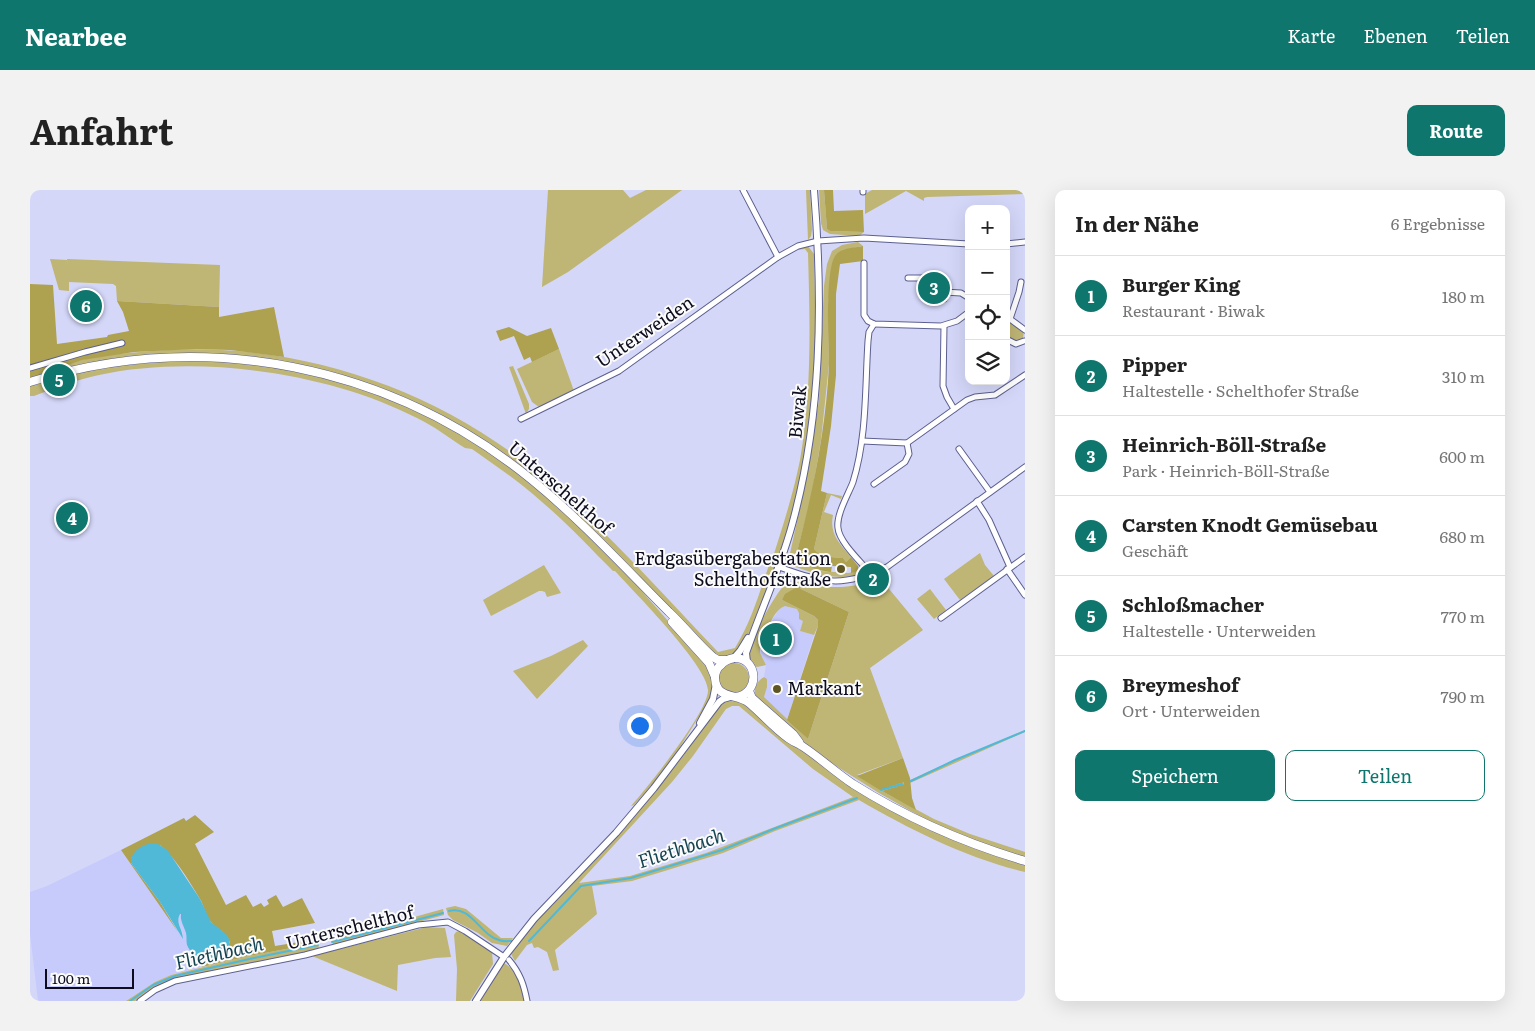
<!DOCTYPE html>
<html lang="de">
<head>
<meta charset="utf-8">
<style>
  :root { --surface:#fff; --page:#f2f2f2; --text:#222; --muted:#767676; --line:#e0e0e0; --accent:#0f766e }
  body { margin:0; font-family:Literata,serif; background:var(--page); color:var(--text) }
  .controls { position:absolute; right:15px; top:15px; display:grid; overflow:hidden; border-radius:10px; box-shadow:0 5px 20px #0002 }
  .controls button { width:45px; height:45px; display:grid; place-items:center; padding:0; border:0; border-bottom:1px solid var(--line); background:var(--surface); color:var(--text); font:25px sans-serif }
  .scale { position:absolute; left:15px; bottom:12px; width:89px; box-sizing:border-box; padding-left:5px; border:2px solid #0c0c1e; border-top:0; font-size:14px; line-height:18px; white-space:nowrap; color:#0c0c1e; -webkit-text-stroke:4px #fbfbfb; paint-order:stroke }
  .you { position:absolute; left:609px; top:535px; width:18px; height:18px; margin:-12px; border:4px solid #fff; border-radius:50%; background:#1a73e8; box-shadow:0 0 0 8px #1a73e833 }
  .badge { display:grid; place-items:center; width:32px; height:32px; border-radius:50%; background:var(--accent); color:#fff; font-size:16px; font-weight:700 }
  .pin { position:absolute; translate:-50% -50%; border:2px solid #fff; box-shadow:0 1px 5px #0006 }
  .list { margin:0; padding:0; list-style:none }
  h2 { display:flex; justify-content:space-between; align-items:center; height:65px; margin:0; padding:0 20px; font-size:21px }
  h2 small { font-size:16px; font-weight:400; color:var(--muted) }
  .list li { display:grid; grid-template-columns:32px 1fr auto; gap:15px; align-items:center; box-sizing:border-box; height:80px; padding:0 20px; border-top:1px solid var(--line) }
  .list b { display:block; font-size:19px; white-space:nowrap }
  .list p { margin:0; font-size:16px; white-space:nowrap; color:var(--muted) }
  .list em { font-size:16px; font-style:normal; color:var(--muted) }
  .actions { display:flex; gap:10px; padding:15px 20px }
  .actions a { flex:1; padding:11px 0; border:1px solid var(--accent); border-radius:10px; text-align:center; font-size:18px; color:var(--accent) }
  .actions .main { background:var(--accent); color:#fff }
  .icon { flex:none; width:28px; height:28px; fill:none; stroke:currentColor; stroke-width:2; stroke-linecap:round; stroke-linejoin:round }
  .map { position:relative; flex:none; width:995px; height:811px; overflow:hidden; border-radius:10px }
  header { display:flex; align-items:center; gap:30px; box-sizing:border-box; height:70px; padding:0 25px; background:var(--accent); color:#fff }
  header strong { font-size:24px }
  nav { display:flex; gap:28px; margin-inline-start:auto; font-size:18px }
  .intro { display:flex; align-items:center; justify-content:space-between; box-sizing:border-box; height:120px; padding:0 30px }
  h1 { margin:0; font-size:35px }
  .button { padding:12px 22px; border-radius:10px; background:var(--accent); color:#fff; font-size:18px; font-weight:700 }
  main { display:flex; gap:30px; padding:0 30px }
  aside { flex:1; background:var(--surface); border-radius:10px; box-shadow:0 5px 20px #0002 }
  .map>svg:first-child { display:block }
  .built { fill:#c7cbfc }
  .green { fill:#bfb574; fill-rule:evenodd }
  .forest { fill:#aea14f }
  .water { fill:#50b9d8 }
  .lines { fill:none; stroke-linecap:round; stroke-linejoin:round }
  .stream { stroke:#50b9d8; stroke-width:2 }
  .minor-casing { stroke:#5d608f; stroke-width:7 }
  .tertiary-casing { stroke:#5d608f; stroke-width:8 }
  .primary-casing { stroke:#5d608f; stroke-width:9 }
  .minor { stroke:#fff; stroke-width:5 }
  .tertiary { stroke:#fff; stroke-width:6 }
  .primary { stroke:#fff; stroke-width:8 }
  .poi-dot { fill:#5e5622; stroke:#fbfbfb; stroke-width:2 }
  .labels { text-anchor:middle; stroke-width:4; stroke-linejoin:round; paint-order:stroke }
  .street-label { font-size:18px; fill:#0c0c1e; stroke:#fbfbfb }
  .poi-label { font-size:18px; fill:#0c0c1e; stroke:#fbfbfb; text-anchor:end }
  .water-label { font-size:19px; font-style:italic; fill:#154351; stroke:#fbfbfb }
</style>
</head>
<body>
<header>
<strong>Nearbee</strong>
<nav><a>Karte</a><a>Ebenen</a><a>Teilen</a></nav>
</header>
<div class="intro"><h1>Anfahrt</h1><a class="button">Route</a></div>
<main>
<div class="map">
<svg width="995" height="811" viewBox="0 0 995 811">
  <rect width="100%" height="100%" fill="#d4d7f8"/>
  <g class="built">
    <path d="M 755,415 L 767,419 L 774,430 L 770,441 L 784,445 L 757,530 L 734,507 L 737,497 L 737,489 L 734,487 L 736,475 L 730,463 L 741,432 L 750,418 Z"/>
    <path d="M 91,660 L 153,748 L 153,744 L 148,731 L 148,728 L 150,723 L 152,724 L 151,728 L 157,744 L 157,755 L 172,777 L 141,785 L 125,792 L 96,811 L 8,811 L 0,744 L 0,702 L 17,696 Z"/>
  </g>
  <g class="green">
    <path d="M 518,0 L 593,0 L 600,8 L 616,0 L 652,0 L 538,82 L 512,97 Z"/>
    <path d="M 776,0 L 780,0 L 782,40 L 781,46 L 778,50 Z"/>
    <path d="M 789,0 L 794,0 L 797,39 L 800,41 L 834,42 L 829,46 L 800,44 L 793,40 L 791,33 Z"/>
    <path d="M 842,0 L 995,0 L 995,4 L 897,7 L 894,8 L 894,11 L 876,1 L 835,24 L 835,4 Z"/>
    <path d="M 828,52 L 833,56 L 813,60 L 798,111 L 799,174 L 791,250 L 781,309 L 767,362 L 791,381 L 818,383 L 829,381 L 824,386 L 812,387 L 792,386 L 763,376 L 759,368 L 777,286 L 789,210 L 794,96 L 797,74 L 802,61 L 812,55 Z"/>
    <path d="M 778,56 L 784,64 C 785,113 787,162 782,212 C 775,284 756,357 727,424 C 721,437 716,454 705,464 C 701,468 693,467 687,467 C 647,427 607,387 566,348 C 537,319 509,289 476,265 C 341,167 166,138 6,187 C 21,181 36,175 51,170 C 74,164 99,163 122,161 C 254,150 388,191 493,271 C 565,327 626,397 688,462 L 705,458 C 721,432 729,404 739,375 L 741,373 C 752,339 763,305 770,270 C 782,201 780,132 778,63 L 775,59 L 766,60 L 753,68 L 770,57 Z"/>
    <path d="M 20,69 L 37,70 L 38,76 L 37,69 L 190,75 L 189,117 L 87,111 L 86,96 L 83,94 L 39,92 L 39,101 L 29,100 Z"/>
    <path d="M 900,89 L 909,89 C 912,94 912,102 908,106 L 903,106 L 898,103 L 898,94 Z"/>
    <path d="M 979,131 L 994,141 L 993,148 L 986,152 L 976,146 L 976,132 Z"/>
    <path d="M 529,159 L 544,201 L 509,217 L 502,212 L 487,179 Z"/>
    <path d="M 189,171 L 258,179 L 336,199 L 414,233 L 467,266 L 519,308 L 557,343 L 596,383 L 681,480 L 684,499 L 681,507 L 647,562 L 621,596 L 604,615 L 601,616 C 617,598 679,521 678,500 C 677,475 604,402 585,381 L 583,381 C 560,358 537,333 512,312 C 490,292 466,276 442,259 L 435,258 C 419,248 404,236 387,228 C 298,182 167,164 69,185 C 46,190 25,198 4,206 L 0,206 L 0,196 L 3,195 L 30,190 L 50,183 L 77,177 L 129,172 Z"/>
    <path d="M 483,176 L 499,214 L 499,219 L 496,224 L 479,177 Z"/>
    <path d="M 797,303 L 812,306 L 811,309 L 801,305 L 794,322 L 803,325 C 799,344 810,354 821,367 L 816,372 L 813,368 C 802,367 790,368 784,359 Z"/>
    <path d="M 950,363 L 955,375 L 964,386 L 930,410 L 914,389 Z"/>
    <path d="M 514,375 L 531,403 L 517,407 L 515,402 L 512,401 L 509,401 L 461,426 L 453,410 Z"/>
    <path d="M 850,388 L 893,440 L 840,478 L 873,568 L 827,585 L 874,592 L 874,594 L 852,601 L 904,629 L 940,644 L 995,662 L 995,668 L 961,657 L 902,633 L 849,603 L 784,562 L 725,507 C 724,497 726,492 734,487 L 737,489 L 737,497 L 734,507 L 778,549 L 819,422 L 771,399 L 769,396 L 752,410 L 784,426 L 788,430 L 788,436 L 784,445 L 770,441 L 773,431 L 769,429 L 769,423 L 767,419 L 755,416 C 741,421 736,446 730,459 L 730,463 L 736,475 L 727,477 C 722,475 719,470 718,465 C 717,454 743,409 751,399 C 754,395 758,392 763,391 C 794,398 820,401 850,388 Z"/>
    <path d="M 900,399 L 916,420 L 904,429 L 887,409 Z"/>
    <path d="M 553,450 L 558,456 L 507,509 L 483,481 L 521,466 Z"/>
    <circle cx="704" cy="488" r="15"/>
    <path d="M 695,510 L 713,511 L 759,550 L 800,581 L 839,607 L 877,629 L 944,658 L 995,675 L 995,682 C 936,668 881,640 829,610 L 745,641 L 693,663 L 602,691 L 562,696 L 567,724 L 525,760 L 529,780 L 523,781 L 517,762 L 508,757 L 504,758 L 502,753 L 497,755 L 485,771 L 481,764 L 503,735 L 546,688 L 601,631 L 653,566 L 690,514 ZM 702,516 L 709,516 L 783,579 L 823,607 L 676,663 L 600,686 L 549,693 L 642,592 L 663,566 L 696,519 Z"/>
    <path d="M 995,540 L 995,542 L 880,593 L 880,590 L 922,571 Z"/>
    <path d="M 425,716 L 436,719 L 471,748 L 483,748 L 477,756 L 462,753 L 448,743 L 423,730 L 418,725 L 416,718 Z"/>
    <path d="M 413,719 L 414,725 L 303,755 L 302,750 Z"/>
    <path d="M 397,737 L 415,738 L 421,767 L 405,768 L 368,775 L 367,801 L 282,766 Z"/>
    <path d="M 429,741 L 462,762 L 463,774 L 440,811 L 426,811 L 427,779 L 424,745 L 426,742 Z"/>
    <path d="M 288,753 L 289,758 L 275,762 L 142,789 L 127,796 L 105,811 L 96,811 L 125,792 L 141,785 L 219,766 Z"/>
    <path d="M 474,773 C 488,781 492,797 495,811 L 450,811 Z"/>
  </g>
  <g class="forest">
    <path d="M 794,0 L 803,0 L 804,21 L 833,20 L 834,42 L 800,41 L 797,39 Z"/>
    <path d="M 833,56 L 833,71 L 810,74 L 806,104 L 806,185 L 801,236 L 791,301 L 797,303 L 784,359 C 791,368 802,367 813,368 L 816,372 L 821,367 L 828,376 L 829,381 L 821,383 L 821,377 L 802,376 L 801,382 C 781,379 779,378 767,362 C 783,301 796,239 799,175 C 799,160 798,145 798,129 C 798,116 798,77 805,66 C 811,57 824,58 833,56 Z"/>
    <path d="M 0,94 L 23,95 L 27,154 L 77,147 L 78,145 L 99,141 L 93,122 L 87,111 L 189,117 L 189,127 L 244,117 L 254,167 L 200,160 L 166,159 L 104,162 L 52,170 L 0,189 Z"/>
    <path d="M 479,137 L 497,146 L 521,138 L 529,159 L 502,172 L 500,167 L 494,170 L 484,146 L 470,151 L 466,141 Z"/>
    <path d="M 769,396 L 771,399 L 819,422 L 778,549 L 757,530 L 788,436 L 788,430 L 784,426 L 752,410 L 755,404 Z"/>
    <path d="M 873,568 L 880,588 L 882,608 L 886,620 L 852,601 L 874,594 L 874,592 L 850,600 L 827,586 Z"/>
    <path d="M 165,625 L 184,642 L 165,654 L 196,715 L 216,705 L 223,717 L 231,713 L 234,717 L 239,714 L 237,710 L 246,705 L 253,717 L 272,708 L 285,733 L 242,741 L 245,756 L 287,749 L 288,753 L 219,766 L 172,777 L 162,762 L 165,765 C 185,766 186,769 200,753 C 197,741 189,741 182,733 C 176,727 174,716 170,709 C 160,692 144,666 130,655 L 101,668 L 101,673 L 130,712 L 148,742 L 91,660 L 154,628 L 156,631 Z"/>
  </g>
  <path class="water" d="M 125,653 L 130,655 L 138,661 L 170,709 L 181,732 L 196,744 L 199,749 L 200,755 C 191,771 164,773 157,755 C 156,751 157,747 156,743 C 154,736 150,731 151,724 L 150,724 C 145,733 153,739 153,749 L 130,712 L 101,673 L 101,668 C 106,658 114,654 125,653 Z"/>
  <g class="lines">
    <g class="stream">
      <path d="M 881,591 L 925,570 L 995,541"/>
      <path d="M 851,600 L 872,594"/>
      <path d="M 419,721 C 441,715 450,745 469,750 C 473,752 478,751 482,751"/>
      <path d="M 499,751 L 551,696 L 601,688 L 692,660 L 746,638 L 827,608"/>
      <path d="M 302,752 L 413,723"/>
      <path d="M 100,811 L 123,795 L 145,786 L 224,768 L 288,755"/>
    </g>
    <g class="minor-casing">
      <g id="minor">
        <path d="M 713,0 L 748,67 L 768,56 L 788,51 L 834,48 L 939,54"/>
        <path d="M 833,0 L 833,2"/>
        <path d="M 976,54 L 995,52"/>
        <path d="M 834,73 L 834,125 L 838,131 L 844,134 L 911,136 L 927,131 L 939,122"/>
        <path d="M 878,88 L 913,88 L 914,102"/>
        <path d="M 895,88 L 896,108 L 914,109 L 914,102 L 931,103 L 939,108"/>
        <path d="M 976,129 L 980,129 L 995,140"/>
        <path d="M 980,129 L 989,102 L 991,92"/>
        <path d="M 914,136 L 913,196 L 917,207 L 924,219"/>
        <path d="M 976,149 L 986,154 L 994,151"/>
        <path d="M 0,178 L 55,162 L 92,153"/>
        <path d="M 491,229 L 589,181 L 748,67"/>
        <path d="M 832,251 L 877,253 L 937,210 L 945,207 L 965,205 L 995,185"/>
        <path d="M 929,259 L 960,302"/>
        <path d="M 844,294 L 875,272 L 879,264 L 877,253"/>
        <path d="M 947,311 L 959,330 L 980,377"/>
        <path d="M 749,377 C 794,393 812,398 857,377 L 995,277"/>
        <path d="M 977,379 L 995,405"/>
        <path d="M 841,384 C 832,373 809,352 808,338 C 806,325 818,305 823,292 C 837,247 835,198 838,151 L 839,142 L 844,134"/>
        <path d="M 911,428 L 995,367"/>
        <path d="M 479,770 C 490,783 494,795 497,811"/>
        <path d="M 110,811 L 125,800 L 145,791 L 275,765 L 388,735 L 418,732 L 435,741 L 474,767"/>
      </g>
    </g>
    <g class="tertiary-casing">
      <g id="tertiary">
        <path d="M 703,469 L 710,461 L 718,448"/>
        <path d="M 717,472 L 716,463 C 731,420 750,379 762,335 C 792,226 793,112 784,0"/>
        <path d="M 670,533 L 683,509 L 686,494"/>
        <path d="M 446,811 L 474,767 L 504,729 L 586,643 L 624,598 L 689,512 L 693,509 L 700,507"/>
      </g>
    </g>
    <g class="primary-casing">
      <g id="primary">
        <path d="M 0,192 C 174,137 362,175 502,290 C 551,330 594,377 639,422 C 654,436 667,453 683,467 L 688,470 L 696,470"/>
        <path d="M 642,432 L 679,473 L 685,487"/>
        <path d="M 719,501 L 722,508 L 763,544 L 769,552"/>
        <path d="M 706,507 C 731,503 728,467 704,468 C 699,469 694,471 691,475 C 687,478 685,483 685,488 C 686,510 707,503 719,513 C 732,524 744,538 758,548 C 762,551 767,553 772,556 C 789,567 805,582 823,594 C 877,628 934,653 995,671"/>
      </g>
    </g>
    <use href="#minor" class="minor"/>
    <use href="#tertiary" class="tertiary"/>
    <use href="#primary" class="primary"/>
  </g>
  <g class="poi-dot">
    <circle cx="811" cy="379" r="5"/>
    <circle cx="747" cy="499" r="5"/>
  </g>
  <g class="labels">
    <g class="street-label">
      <text transform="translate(615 142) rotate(-34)" y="6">Unterweiden</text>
      <text transform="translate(768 222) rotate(-84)" y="6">Biwak</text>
      <text transform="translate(530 298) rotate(41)" y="6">Unterschelthof</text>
      <text transform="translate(320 738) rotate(-14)" y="6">Unterschelthof</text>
    </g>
    <g class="poi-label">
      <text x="801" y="375">Erdgasübergabestation<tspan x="801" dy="21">Schelthofstraße</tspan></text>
      <text x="757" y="505" text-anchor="start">Markant</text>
    </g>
    <g class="water-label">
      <text transform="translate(651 658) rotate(-18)" y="7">Fliethbach</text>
      <text transform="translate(189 763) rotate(-13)" y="7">Fliethbach</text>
    </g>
  </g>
</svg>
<div class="controls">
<button>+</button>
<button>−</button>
<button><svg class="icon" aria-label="locate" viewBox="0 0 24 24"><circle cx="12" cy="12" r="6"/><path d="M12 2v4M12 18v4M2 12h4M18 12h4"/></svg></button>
<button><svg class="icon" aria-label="layers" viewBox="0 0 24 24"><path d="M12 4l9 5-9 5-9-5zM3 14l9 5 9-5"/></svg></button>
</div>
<div class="scale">100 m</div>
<div class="you"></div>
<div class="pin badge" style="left:746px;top:449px">1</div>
<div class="pin badge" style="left:843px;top:389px">2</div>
<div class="pin badge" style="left:904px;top:98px">3</div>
<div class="pin badge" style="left:42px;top:328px">4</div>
<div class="pin badge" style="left:29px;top:190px">5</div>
<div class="pin badge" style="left:56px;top:116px">6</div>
</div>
<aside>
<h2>In der Nähe<small>6 Ergebnisse</small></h2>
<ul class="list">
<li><span class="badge">1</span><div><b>Burger King</b><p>Restaurant · Biwak</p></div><em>180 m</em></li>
<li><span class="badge">2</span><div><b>Pipper</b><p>Haltestelle · Schelthofer Straße</p></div><em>310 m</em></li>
<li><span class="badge">3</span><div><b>Heinrich-Böll-Straße</b><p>Park · Heinrich-Böll-Straße</p></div><em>600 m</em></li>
<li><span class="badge">4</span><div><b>Carsten Knodt Gemüsebau</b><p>Geschäft</p></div><em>680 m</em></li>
<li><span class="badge">5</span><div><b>Schloßmacher</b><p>Haltestelle · Unterweiden</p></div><em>770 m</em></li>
<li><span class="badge">6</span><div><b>Breymeshof</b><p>Ort · Unterweiden</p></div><em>790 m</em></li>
</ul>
<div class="actions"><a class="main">Speichern</a><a>Teilen</a></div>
</aside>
</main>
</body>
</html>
